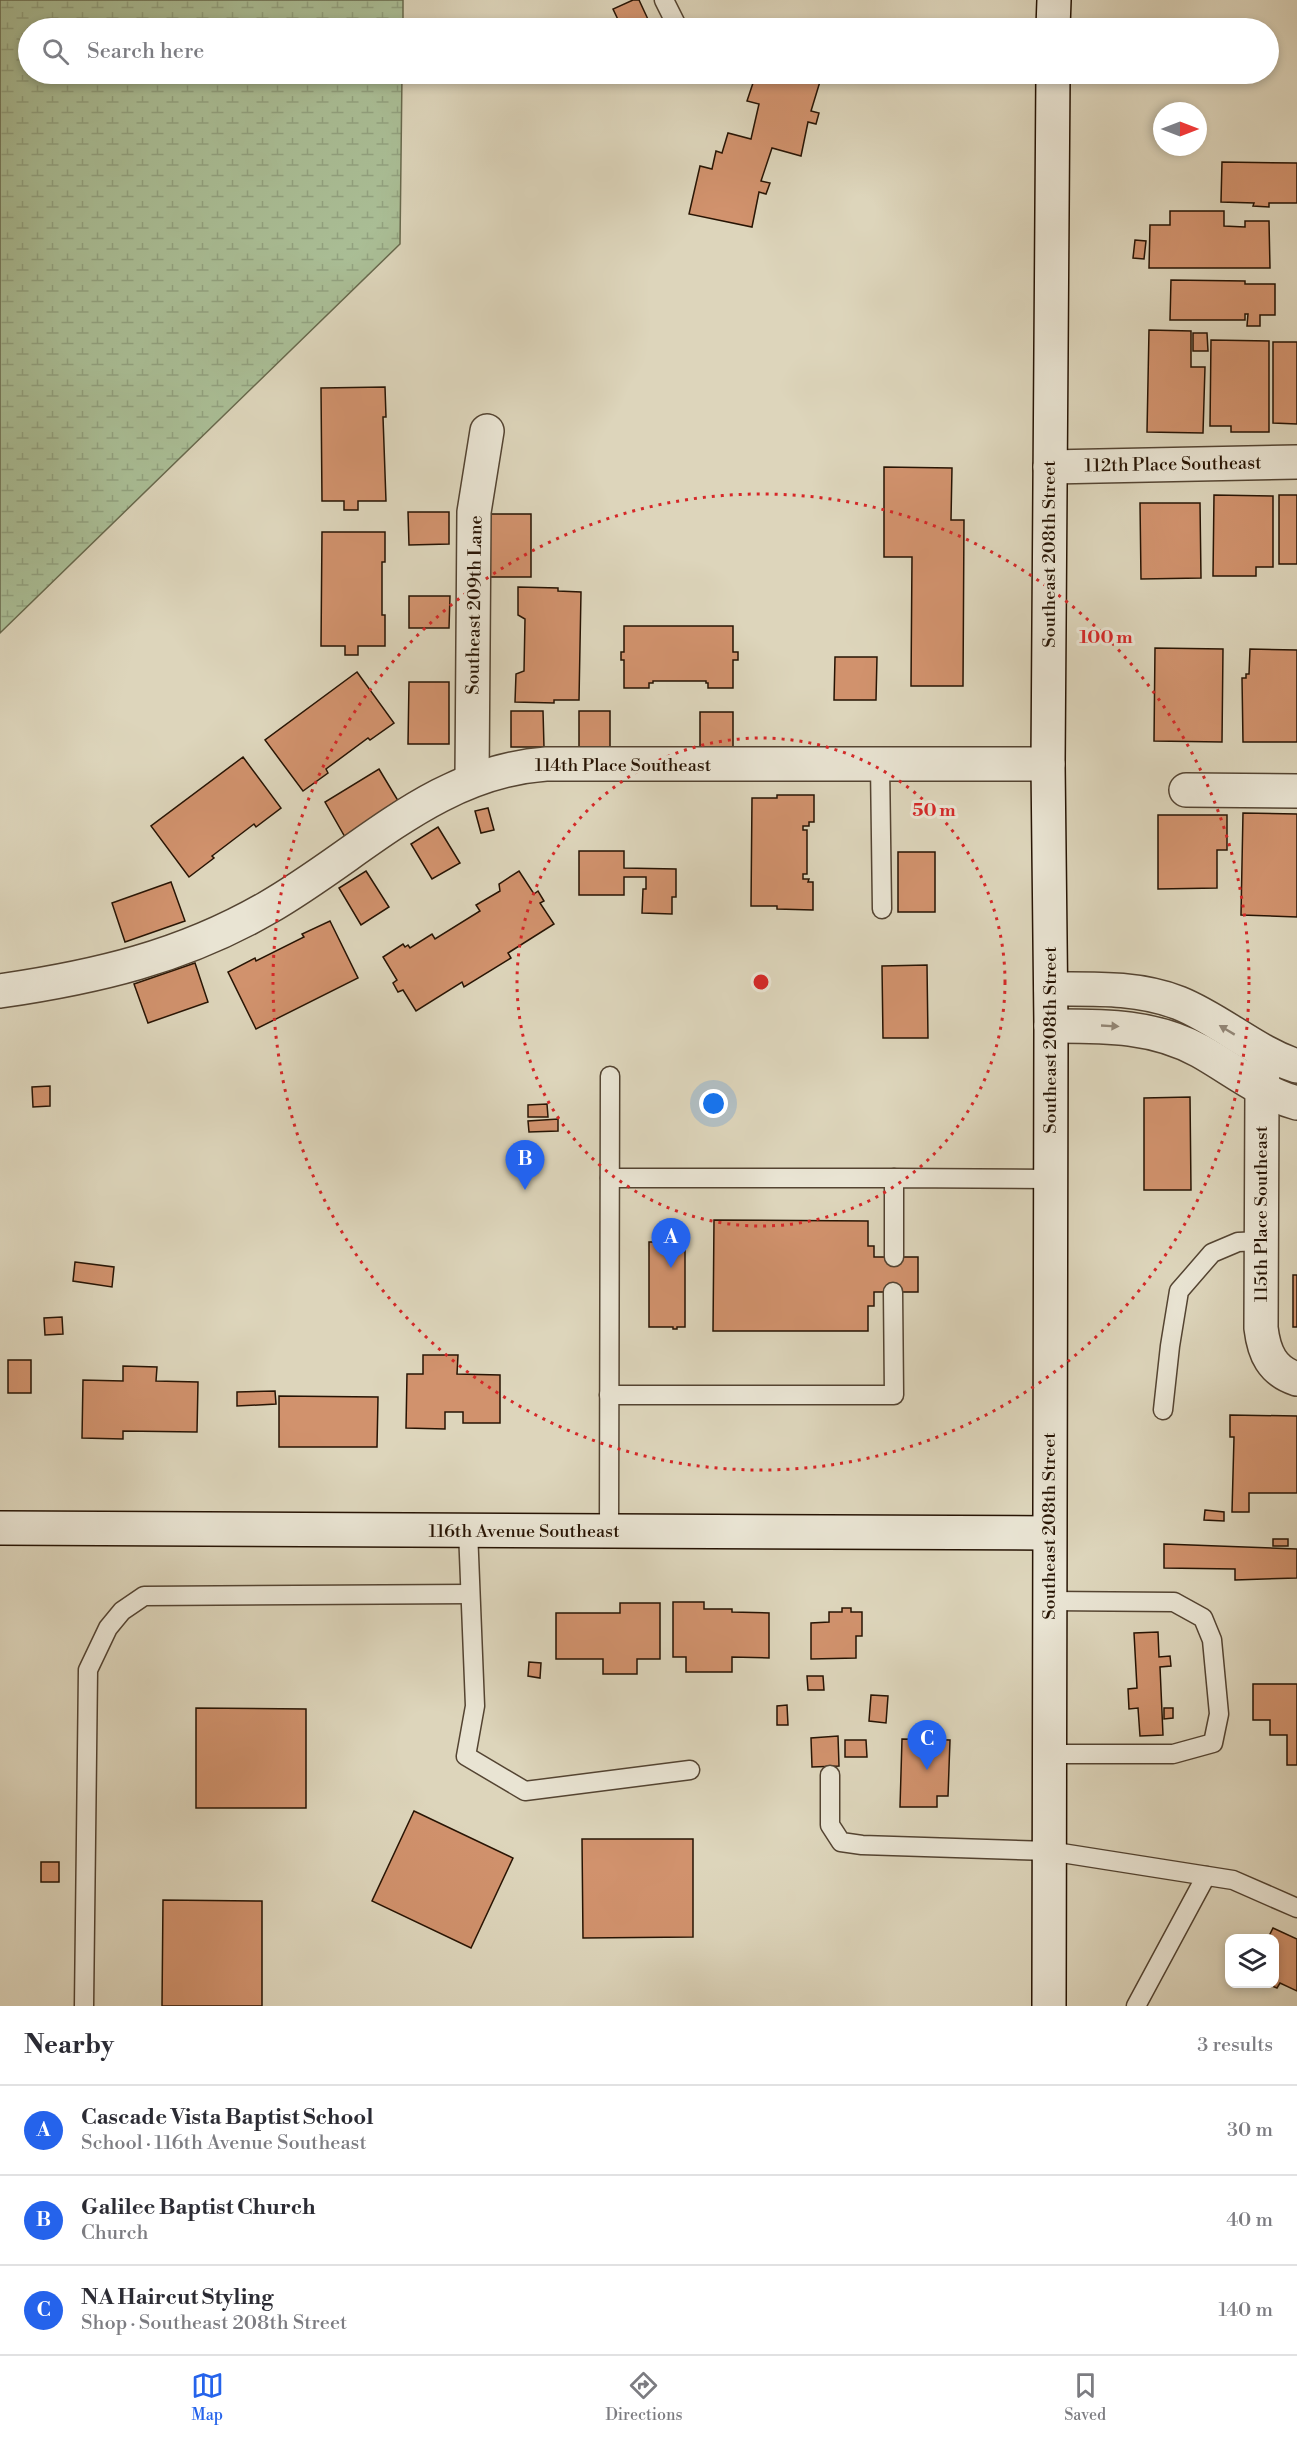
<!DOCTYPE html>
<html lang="en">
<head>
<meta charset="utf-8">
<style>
  :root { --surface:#fff; --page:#f2f2f3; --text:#2b2b33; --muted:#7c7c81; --line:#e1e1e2; --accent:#2563eb }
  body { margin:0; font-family:"Libre Bodoni",serif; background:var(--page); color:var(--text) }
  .controls { position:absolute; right:18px; bottom:18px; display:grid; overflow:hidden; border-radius:12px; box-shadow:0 3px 9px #0003 }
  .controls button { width:54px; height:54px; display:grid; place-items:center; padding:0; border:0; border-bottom:2px solid var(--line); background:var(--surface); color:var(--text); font:30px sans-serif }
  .compass { position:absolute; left:1153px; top:102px; width:54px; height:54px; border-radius:50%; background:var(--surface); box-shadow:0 3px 9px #0003; rotate:90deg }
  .you { position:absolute; left:714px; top:1104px; width:21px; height:21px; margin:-15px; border:4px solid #fff; border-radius:50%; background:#1a73e8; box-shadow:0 0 0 9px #1a73e833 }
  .badge { display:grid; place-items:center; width:39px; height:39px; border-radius:50%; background:var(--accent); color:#fff; font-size:20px; font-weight:700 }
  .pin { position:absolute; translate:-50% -50px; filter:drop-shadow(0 2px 3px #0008) }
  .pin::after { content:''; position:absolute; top:32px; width:21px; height:18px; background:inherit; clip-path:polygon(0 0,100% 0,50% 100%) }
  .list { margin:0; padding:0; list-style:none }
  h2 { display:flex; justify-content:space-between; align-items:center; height:78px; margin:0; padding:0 24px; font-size:26px }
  h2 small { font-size:20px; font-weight:400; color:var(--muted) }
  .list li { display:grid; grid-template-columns:39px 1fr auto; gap:18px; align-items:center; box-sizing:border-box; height:90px; padding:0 24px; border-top:2px solid var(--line) }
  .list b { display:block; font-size:22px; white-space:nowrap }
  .list p { margin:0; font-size:20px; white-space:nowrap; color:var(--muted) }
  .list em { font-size:20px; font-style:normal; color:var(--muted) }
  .icon { flex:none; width:33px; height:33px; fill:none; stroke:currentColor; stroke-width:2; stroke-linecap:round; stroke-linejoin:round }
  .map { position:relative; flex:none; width:1297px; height:2006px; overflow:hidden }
  .search { position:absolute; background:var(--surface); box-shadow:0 3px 9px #0003; left:18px; right:18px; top:18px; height:66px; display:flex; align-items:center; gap:15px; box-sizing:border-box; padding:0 21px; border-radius:33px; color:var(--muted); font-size:22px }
  .sheet { height:348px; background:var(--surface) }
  nav { display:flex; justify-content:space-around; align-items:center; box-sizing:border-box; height:84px; border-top:2px solid var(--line); background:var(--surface); font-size:16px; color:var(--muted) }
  nav a { display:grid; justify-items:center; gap:3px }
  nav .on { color:var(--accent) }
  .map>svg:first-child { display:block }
  .wetland { fill:url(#wetland-marsh); stroke:#68694d; stroke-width:1.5 }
  .building { fill:#d1926d; stroke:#271404; stroke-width:1.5 }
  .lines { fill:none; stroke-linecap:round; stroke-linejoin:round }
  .lane-casing { stroke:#544432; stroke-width:21 }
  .street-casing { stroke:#544432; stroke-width:36 }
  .secondary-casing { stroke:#271404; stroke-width:36 }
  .lane { stroke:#e9e4d3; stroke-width:18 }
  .street { stroke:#e9e4d3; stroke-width:33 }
  .secondary { stroke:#e9e4d3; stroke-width:33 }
  .oneway { fill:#928676 }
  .ring { fill:none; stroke:#d62828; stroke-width:3; stroke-dasharray:3 6 }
  .labels { text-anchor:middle; stroke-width:6; stroke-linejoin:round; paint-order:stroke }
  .street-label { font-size:18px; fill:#271404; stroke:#e9e4d3 }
  .centre { fill:#d62828; stroke:#e9e4d3; stroke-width:3 }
  .ring-label { font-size:18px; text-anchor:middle; font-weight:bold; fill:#d62828; stroke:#e9e4d3; stroke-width:6; stroke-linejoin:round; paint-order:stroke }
</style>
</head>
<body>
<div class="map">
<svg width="1297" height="2006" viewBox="0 0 1297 2006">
  <defs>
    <pattern id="wetland-marsh" width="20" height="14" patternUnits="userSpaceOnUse" patternTransform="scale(1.5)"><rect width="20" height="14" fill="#aabe96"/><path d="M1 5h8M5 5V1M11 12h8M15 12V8" fill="none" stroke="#92a280"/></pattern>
  </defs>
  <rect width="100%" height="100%" fill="#ddd5bb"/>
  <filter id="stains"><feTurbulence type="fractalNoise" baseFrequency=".00333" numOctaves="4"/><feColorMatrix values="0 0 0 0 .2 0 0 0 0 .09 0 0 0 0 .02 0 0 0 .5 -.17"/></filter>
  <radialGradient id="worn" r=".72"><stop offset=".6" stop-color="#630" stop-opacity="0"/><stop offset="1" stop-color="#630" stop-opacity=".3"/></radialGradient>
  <path class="wetland" d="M 0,0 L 403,0 L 403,28 L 28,28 L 28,74 L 402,74 L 400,244 L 0,633 Z"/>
  <g class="building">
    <path d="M 633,0 L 639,0 L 652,28 L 622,28 L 613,9 Z"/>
    <path d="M 642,74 L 667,74 L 647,83 Z"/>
    <path d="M 756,74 L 822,75 L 811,111 L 819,113 L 816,124 L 808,122 L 801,156 L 772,148 L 761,181 L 770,183 L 766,194 L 759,192 L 752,227 L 689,214 L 700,166 L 712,169 L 716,151 L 722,153 L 728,133 L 751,139 L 759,104 L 747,101 Z"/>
    <path d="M 1222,162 L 1297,163 L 1297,203 L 1269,203 L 1269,207 L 1253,206 L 1254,203 L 1221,202 Z"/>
    <path d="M 1170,211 L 1224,211 L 1224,226 L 1245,227 L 1245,221 L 1269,221 L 1270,268 L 1149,268 L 1150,225 L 1170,225 Z"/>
    <path d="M 1135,240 L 1146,241 L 1144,259 L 1133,258 Z"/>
    <path d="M 1171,280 L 1245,281 L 1245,284 L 1275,284 L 1275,315 L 1260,315 L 1260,326 L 1247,326 L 1248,314 L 1245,314 L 1245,320 L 1170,320 Z"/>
    <path d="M 1149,330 L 1191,331 L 1191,367 L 1205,367 L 1203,433 L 1147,432 Z"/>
    <path d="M 1193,333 L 1207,333 L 1208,351 L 1193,351 Z"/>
    <path d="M 1211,340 L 1269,341 L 1269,432 L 1231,432 L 1231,426 L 1210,426 Z"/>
    <path d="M 1273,342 L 1297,342 L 1297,424 L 1273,423 Z"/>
    <path d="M 385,387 L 386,417 L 383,417 L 386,501 L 358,501 L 358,510 L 344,510 L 344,501 L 322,501 L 321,388 Z"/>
    <path d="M 884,467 L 952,468 L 951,520 L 964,520 L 963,686 L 911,686 L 912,557 L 884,557 Z"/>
    <path d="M 1214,495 L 1273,496 L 1273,567 L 1256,567 L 1256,576 L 1213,576 Z"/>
    <rect x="1279" y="495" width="18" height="69"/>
    <path d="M 1140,503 L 1200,503 L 1201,578 L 1141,579 Z"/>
    <path d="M 408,512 L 449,512 L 449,544 L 409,545 Z"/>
    <rect x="490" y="514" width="41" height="63"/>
    <path d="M 322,532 L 385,532 L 385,562 L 382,562 L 382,615 L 385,615 L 385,646 L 358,646 L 358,655 L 345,655 L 345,646 L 321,646 Z"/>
    <path d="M 518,587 L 558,588 L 558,591 L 581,592 L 579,700 L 554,700 L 554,703 L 515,702 L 516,674 L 524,671 L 525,619 L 518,615 Z"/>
    <path d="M 409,596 L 450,596 L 449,628 L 409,628 Z"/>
    <path d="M 624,626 L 733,626 L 733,652 L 738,652 L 738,660 L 733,660 L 733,688 L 708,688 L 708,683 L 706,683 L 706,681 L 653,681 L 653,683 L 649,683 L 649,688 L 624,688 L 624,660 L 621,660 L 621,652 L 624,652 Z"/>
    <path d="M 1155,648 L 1223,649 L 1222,742 L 1154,741 Z"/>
    <path d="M 1250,649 L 1297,650 L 1297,742 L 1243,742 L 1242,678 L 1246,678 L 1246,674 L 1249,674 Z"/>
    <path d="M 835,657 L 877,657 L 876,700 L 834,700 Z"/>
    <path d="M 357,672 L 394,723 L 370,740 L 368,738 L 326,769 L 328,773 L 303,791 L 265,740 Z"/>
    <path d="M 409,682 L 449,682 L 449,744 L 408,744 Z"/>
    <path d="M 511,711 L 543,711 L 544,747 L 511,747 Z"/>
    <rect x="579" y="711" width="31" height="37"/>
    <rect x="700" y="712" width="33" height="37"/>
    <path d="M 243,757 L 281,808 L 256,827 L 254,824 L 212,856 L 214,858 L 189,877 L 151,826 Z"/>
    <path d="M 379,769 L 400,804 L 345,837 L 325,802 Z"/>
    <path d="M 777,795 L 814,795 L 814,822 L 809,822 L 809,826 L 803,826 L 803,830 L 807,830 L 807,874 L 803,874 L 803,879 L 809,879 L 808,882 L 813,882 L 813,910 L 777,909 L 777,906 L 751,906 L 752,798 L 777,798 Z"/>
    <path d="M 488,808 L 494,830 L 481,833 L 475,811 Z"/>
    <path d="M 1243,813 L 1297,814 L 1297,917 L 1241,915 Z"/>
    <path d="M 1158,815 L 1227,815 L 1227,850 L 1217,850 L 1217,888 L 1158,889 Z"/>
    <path d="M 438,827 L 460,863 L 432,879 L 411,844 Z"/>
    <path d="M 579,851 L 624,851 L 624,868 L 676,869 L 676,897 L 672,897 L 672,914 L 642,913 L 643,889 L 646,889 L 646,877 L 624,877 L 624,895 L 579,895 Z"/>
    <rect x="898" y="852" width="37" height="60"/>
    <path d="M 366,871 L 389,907 L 361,925 L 339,888 Z"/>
    <path d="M 519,871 L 534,894 L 538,891 L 544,901 L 540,903 L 554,924 L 508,953 L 511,958 L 464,987 L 462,982 L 416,1011 L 403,990 L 398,992 L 393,983 L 397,980 L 383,957 L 403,944 L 405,947 L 408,945 L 410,948 L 432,934 L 435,939 L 480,911 L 476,905 L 500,891 L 499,884 Z"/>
    <path d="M 171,882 L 185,921 L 125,942 L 112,903 Z"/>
    <path d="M 330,921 L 358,978 L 256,1029 L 228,972 L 255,958 L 256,961 L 304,937 L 302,934 Z"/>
    <path d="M 195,963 L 208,1002 L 148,1023 L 134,984 Z"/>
    <path d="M 927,965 L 928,1038 L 883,1038 L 882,966 Z"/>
    <path d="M 50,1086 L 50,1106 L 33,1107 L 32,1087 Z"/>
    <path d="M 1190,1097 L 1191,1190 L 1144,1190 L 1144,1098 Z"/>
    <path d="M 547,1104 L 548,1117 L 528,1117 L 528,1105 Z"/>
    <path d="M 558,1119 L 558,1131 L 529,1132 L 528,1121 Z"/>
    <path d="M 714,1220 L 868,1221 L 868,1246 L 874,1246 L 874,1257 L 918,1257 L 918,1292 L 874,1292 L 874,1306 L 868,1306 L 868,1331 L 713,1331 Z"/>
    <path d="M 649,1242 L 685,1242 L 685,1327 L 677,1327 L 677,1329 L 673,1329 L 673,1327 L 649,1327 Z"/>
    <path d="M 75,1262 L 114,1267 L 112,1287 L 73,1281 Z"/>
    <rect x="1293" y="1275" width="4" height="52"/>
    <path d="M 62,1317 L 63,1334 L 45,1335 L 44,1318 Z"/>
    <path d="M 423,1355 L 458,1355 L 457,1374 L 500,1375 L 500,1423 L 463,1423 L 463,1412 L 445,1412 L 445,1429 L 406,1428 L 407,1374 L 423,1374 Z"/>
    <rect x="8" y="1360" width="23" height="33"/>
    <path d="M 123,1366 L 157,1367 L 156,1381 L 198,1382 L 197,1432 L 123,1431 L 123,1439 L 82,1438 L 83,1380 L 123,1381 Z"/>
    <path d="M 275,1391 L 276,1404 L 237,1406 L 237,1392 Z"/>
    <path d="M 279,1396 L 378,1397 L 377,1447 L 279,1447 Z"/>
    <path d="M 1230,1415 L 1297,1416 L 1297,1493 L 1249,1493 L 1249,1512 L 1232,1512 L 1234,1437 L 1230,1437 Z"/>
    <path d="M 1205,1510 L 1224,1512 L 1224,1521 L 1204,1520 Z"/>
    <rect x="1273" y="1539" width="15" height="7"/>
    <path d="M 1164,1544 L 1297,1549 L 1297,1578 L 1235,1580 L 1235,1569 L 1164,1568 Z"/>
    <path d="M 673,1602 L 704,1602 L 704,1609 L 732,1609 L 732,1612 L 769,1613 L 769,1658 L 732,1657 L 732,1672 L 686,1672 L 686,1657 L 673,1657 Z"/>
    <path d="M 620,1603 L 660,1603 L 660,1659 L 637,1659 L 637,1674 L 603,1674 L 603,1659 L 556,1659 L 556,1613 L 620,1613 Z"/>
    <path d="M 842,1608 L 851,1608 L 851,1612 L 862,1612 L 862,1636 L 856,1636 L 856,1658 L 811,1659 L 811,1623 L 829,1622 L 829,1612 L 842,1612 Z"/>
    <path d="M 1158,1632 L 1159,1657 L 1170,1656 L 1171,1666 L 1160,1667 L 1163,1735 L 1140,1736 L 1138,1708 L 1129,1709 L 1128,1689 L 1137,1688 L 1134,1633 Z"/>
    <path d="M 529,1662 L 541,1663 L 540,1678 L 528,1676 Z"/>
    <path d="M 807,1676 L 823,1676 L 824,1690 L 808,1690 Z"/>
    <path d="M 1253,1684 L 1297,1684 L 1297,1765 L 1287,1765 L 1287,1735 L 1270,1735 L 1270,1720 L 1253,1720 Z"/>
    <path d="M 871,1695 L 888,1696 L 886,1723 L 869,1721 Z"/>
    <path d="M 787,1705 L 788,1725 L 777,1725 L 777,1706 Z"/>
    <path d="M 196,1708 L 306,1709 L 306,1808 L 196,1808 Z"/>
    <path d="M 1164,1708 L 1173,1708 L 1173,1718 L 1164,1719 Z"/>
    <path d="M 838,1736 L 839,1766 L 812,1767 L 811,1738 Z"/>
    <path d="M 902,1739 L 950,1740 L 948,1796 L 937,1796 L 937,1807 L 900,1807 Z"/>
    <path d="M 845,1740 L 866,1740 L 867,1757 L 845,1757 Z"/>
    <path d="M 414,1811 L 513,1858 L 471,1948 L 372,1901 Z"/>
    <path d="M 582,1839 L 693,1839 L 693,1937 L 583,1938 Z"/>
    <rect x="41" y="1862" width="18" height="20"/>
    <path d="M 163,1900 L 262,1901 L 262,2006 L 162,2006 Z"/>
    <path d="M 1273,1928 L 1297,1939 L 1297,1991 L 1280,1983 L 1277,1988 L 1267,1984 L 1274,1984 L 1274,1938 L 1268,1938 Z"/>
  </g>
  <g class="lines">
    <g class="lane-casing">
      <g id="lane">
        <path d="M 664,0 L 678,28"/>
        <path d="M 880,764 L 882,909"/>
        <path d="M 610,1178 L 894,1178"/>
        <path d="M 894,1257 L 894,1178 L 1050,1179"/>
        <path d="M 609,1395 L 894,1395 L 893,1292"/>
        <path d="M 1163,1410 L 1170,1346 L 1179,1291 L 1212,1253 L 1238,1242 L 1261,1241"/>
        <path d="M 468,1530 L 475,1706 L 466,1756 L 525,1791 L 690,1770"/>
        <path d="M 609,1531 L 610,1076"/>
        <path d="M 1049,1601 L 1174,1602 L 1203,1618 L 1212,1640 L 1219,1714 L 1213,1743 L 1173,1754 L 1049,1754"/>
        <path d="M 830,1775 L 830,1825 L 841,1842 L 862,1845 L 1049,1851 L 1233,1880 L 1297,1908"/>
        <path d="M 84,2006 L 88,1670 L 108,1628 L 122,1611 L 144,1596 L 470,1594"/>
        <path d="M 1136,2006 L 1206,1876"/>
      </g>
    </g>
    <g class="street-casing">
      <g id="street">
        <path d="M 1050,467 L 1297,462"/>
        <path d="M 472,779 L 474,512 L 487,431"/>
        <path d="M 1186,790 L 1297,791"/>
        <path d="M 1051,989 C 1094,989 1138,987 1179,1003 C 1221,1020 1254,1052 1297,1066"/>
        <path d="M 0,991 C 96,977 182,957 267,908 C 360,855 434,772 546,764 L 1048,764"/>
        <path d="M 1051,1026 C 1103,1026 1153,1025 1200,1051 C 1232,1069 1261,1093 1297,1103"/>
        <path d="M 1264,1053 L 1262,1089 L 1261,1328 C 1264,1353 1272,1371 1297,1379"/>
      </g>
    </g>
    <g class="secondary-casing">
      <g id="secondary">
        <path d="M 1053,28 L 1054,0"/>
        <path d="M 0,1528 L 1049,1533"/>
        <path d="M 1049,2006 L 1051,1026 L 1048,764 L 1053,74"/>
      </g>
    </g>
    <use href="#lane" class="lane"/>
    <use href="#street" class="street"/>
    <use href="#secondary" class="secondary"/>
  </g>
  <defs><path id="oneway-solid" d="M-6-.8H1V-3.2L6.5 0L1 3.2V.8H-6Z" transform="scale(1.5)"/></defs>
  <g class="oneway">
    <use href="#oneway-solid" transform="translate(1110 1026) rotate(3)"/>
    <use href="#oneway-solid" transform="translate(1227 1030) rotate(-149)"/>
  </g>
  <g class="ring">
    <circle cx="761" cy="982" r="244"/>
    <circle cx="761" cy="982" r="488"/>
  </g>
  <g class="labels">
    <g class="street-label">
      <text transform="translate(1173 464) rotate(-1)" y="6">112th Place Southeast</text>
      <text transform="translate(1049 554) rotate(-90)" y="6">Southeast 208th Street</text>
      <text transform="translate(474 605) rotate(-89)" y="6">Southeast 209th Lane</text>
      <text x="623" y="771">114th Place Southeast</text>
      <text transform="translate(1050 1040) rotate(-90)" y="6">Southeast 208th Street</text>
      <text transform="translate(1261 1214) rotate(-90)" y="6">115th Place Southeast</text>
      <text transform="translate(1049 1526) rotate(-90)" y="6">Southeast 208th Street</text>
      <text x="524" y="1537">116th Avenue Southeast</text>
    </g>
  </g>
  <circle cx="761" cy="982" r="9" class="centre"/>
  <g class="ring-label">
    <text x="1106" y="643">100 m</text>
    <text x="934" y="816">50 m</text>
  </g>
  <rect width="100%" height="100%" filter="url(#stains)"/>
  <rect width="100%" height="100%" fill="url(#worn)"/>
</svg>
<div class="controls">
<button><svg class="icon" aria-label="layers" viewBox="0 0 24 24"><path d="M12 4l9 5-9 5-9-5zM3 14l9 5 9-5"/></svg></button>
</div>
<svg class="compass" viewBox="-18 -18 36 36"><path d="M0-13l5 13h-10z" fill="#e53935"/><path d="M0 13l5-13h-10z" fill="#7c7c81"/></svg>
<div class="you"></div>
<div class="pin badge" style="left:671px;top:1268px">A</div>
<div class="pin badge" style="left:525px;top:1190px">B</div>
<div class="pin badge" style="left:927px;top:1770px">C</div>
<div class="search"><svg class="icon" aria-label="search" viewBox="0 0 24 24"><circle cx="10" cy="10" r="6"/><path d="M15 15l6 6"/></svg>Search here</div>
</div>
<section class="sheet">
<h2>Nearby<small>3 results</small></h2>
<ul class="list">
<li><span class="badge">A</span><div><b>Cascade Vista Baptist School</b><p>School · 116th Avenue Southeast</p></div><em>30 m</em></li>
<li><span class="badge">B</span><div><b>Galilee Baptist Church</b><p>Church</p></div><em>40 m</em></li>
<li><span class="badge">C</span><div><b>NA Haircut Styling</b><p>Shop · Southeast 208th Street</p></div><em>140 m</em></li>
</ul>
</section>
<nav>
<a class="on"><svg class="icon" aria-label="map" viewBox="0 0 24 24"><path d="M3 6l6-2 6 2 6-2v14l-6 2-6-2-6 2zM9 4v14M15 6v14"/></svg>Map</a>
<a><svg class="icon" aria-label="directions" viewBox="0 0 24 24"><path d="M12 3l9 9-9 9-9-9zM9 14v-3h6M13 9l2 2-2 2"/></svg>Directions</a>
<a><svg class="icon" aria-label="saved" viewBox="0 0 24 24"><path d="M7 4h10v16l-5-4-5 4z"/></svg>Saved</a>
</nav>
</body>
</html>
